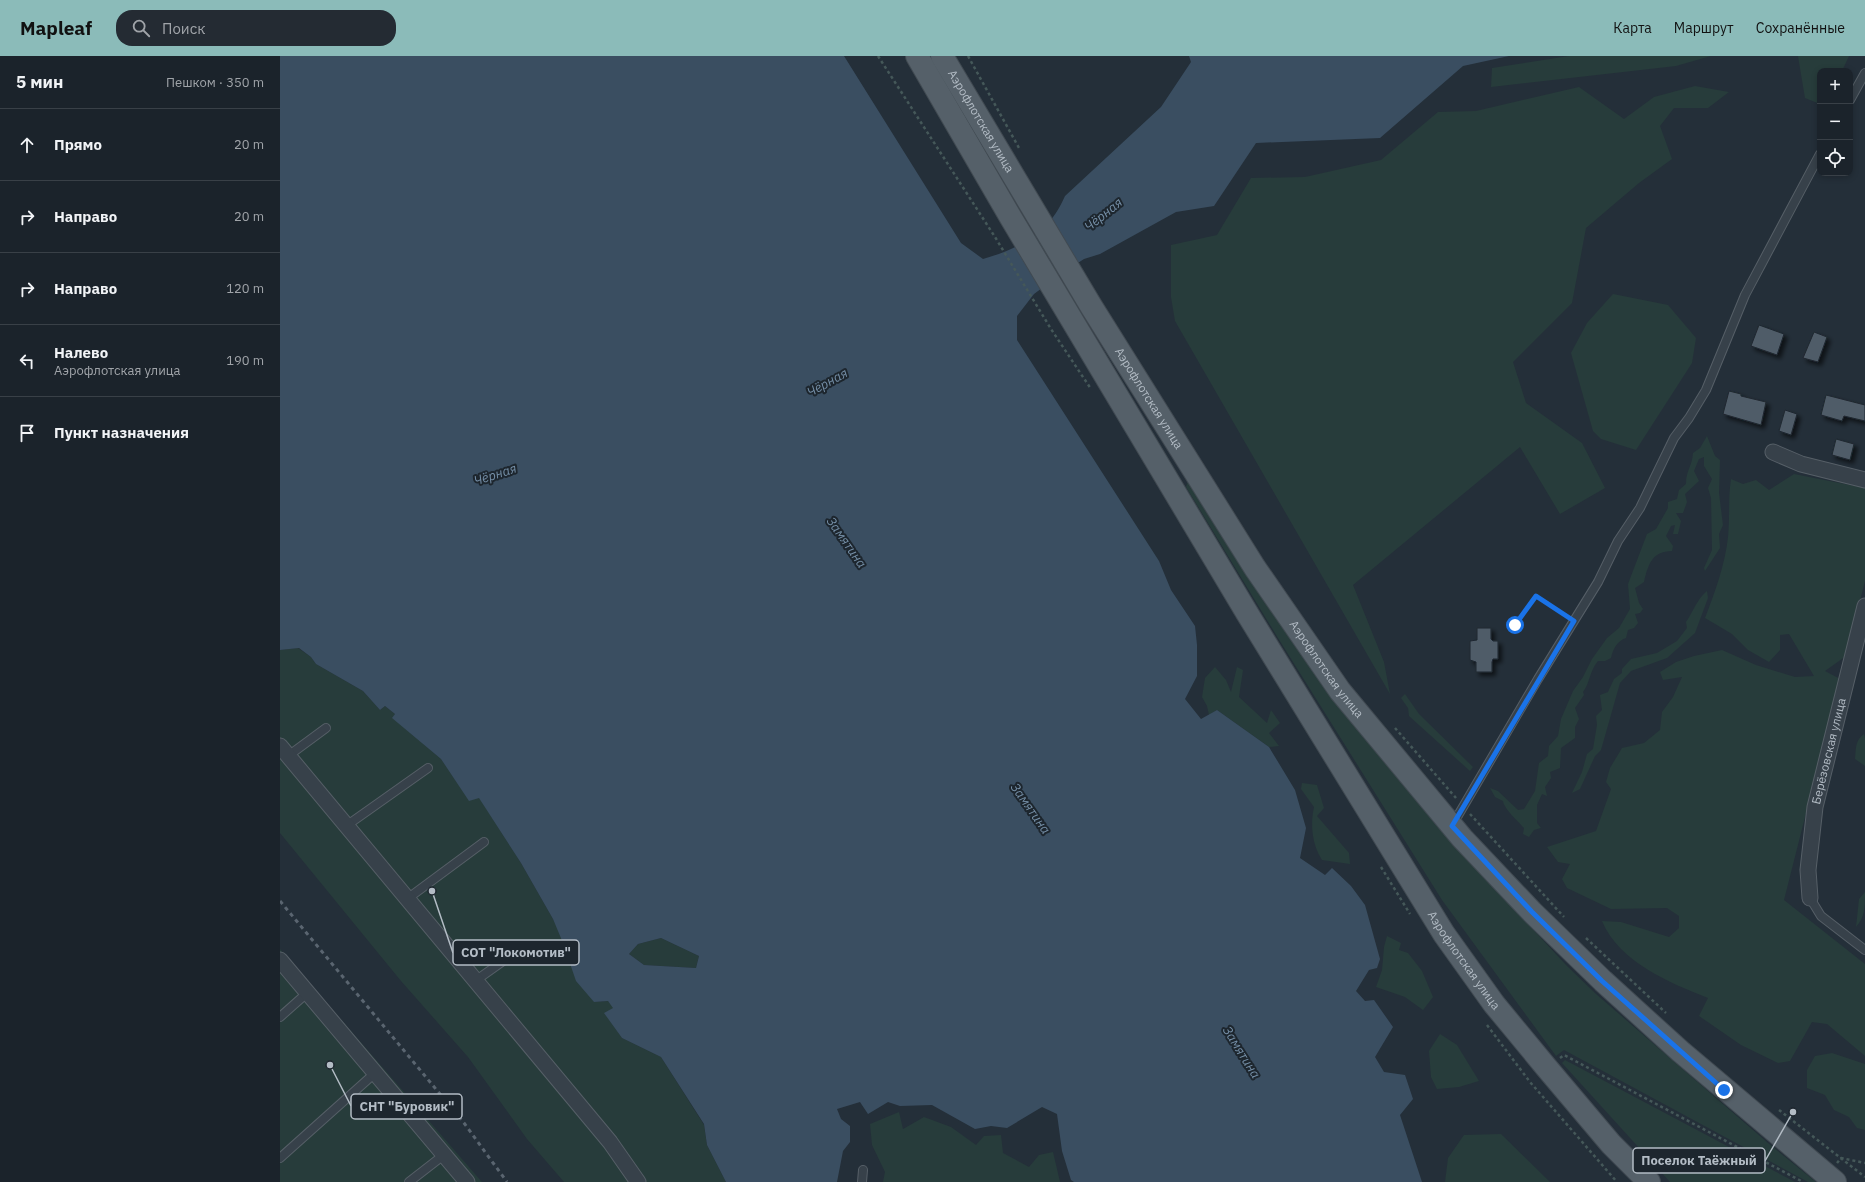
<!DOCTYPE html>
<html lang="ru">
<head>
<meta charset="utf-8">
<style>
  :root { --surface:#1b232b; --page:#242b33; --text:#f1f3f6; --muted:#a0a4a9; --line:#394047; --accent:#8bbbb9 }
  body { margin:0; font-family:"IBM Plex Sans",sans-serif; background:var(--page); color:var(--text) }
  .controls { position:absolute; right:12px; top:12px; display:grid; overflow:hidden; border-radius:8px; box-shadow:0 2px 6px #0003 }
  .controls button { width:36px; height:36px; display:grid; place-items:center; padding:0; border:0; border-bottom:1px solid var(--line); background:var(--surface); color:var(--text); font:20px sans-serif }
  .stop { position:absolute; width:12px; height:12px; margin:-9px; border:3px solid #1a73e8; border-radius:50%; background:#fff }
  .stop.end { background:#1a73e8; border-color:#fff; box-shadow:0 1px 4px #0008 }
  .list { margin:0; padding:0; list-style:none }
  h2 { display:flex; justify-content:space-between; align-items:center; height:52px; margin:0; padding:0 16px; font-size:17px }
  h2 small { font-size:13px; font-weight:400; color:var(--muted) }
  .list li { display:grid; grid-template-columns:26px 1fr auto; gap:12px; align-items:center; box-sizing:border-box; height:72px; padding:0 16px; border-top:1px solid var(--line) }
  .list b { display:block; font-size:15px; white-space:nowrap }
  .list p { margin:0; font-size:13px; white-space:nowrap; color:var(--muted) }
  .list em { font-size:13px; font-style:normal; color:var(--muted) }
  .icon { flex:none; width:22px; height:22px; fill:none; stroke:currentColor; stroke-width:2; stroke-linecap:round; stroke-linejoin:round }
  .map { position:relative; flex:none; width:1585px; height:1126px; overflow:hidden }
  header { display:flex; align-items:center; gap:24px; box-sizing:border-box; height:56px; padding:0 20px; background:var(--accent); color:#111 }
  header strong { font-size:19px }
  nav { display:flex; gap:22px; margin-inline-start:auto; font-size:14px }
  .search { width:280px; height:36px; background:var(--page); display:flex; align-items:center; gap:10px; box-sizing:border-box; padding:0 14px; border-radius:16px; color:var(--muted); font-size:15px }
  main { display:flex }
  aside { flex:1; background:var(--surface) }
  .map>svg:first-child { display:block }
  .green { fill:#273c3b }
  .water { fill:#3a4e61; fill-rule:evenodd }
  .building { fill:#4f5b67; stroke:#1f2830; filter:url(#shadow) }
  .lines { fill:none; stroke-linecap:round; stroke-linejoin:round }
  .service-casing { stroke:#565f67; stroke-width:10 }
  .minor-casing { stroke:#565f67; stroke-width:17 }
  .primary-casing { stroke:#414a52; stroke-width:24 }
  .path { stroke:#455859; stroke-width:2.5; stroke-dasharray:3 3; stroke-linecap:butt }
  .service { stroke:#37414a; stroke-width:8 }
  .minor { stroke:#37414a; stroke-width:15 }
  .primary { stroke:#556069; stroke-width:22 }
  .rail { stroke:#5a6570; stroke-width:3; stroke-dasharray:4 4; stroke-linecap:butt }
  .route { stroke:#1a73e8; stroke-width:5 }
  .labels { text-anchor:middle; stroke-width:4; stroke-linejoin:round; paint-order:stroke }
  .street-label { font-size:12px; fill:#b3bcc5; stroke:#1d262e }
  .water-label { font-size:13px; font-style:italic; fill:#758fa7; stroke:#1d262e }
  .leader { fill:none; stroke:#b3bcc5; stroke-width:1.5 }
  .callout-dot { fill:#b3bcc5; stroke:#1d262e; stroke-width:1.5 }
  .callout { fill:#1d262e; stroke:#b3bcc5; stroke-width:1.5 }
  .callout-label { font-size:13px; text-anchor:middle; font-weight:bold; fill:#b3bcc5 }
</style>
</head>
<body>
<header>
<strong>Mapleaf</strong>
<div class="search"><svg class="icon" aria-label="search" viewBox="0 0 24 24"><circle cx="10" cy="10" r="6"/><path d="M15 15l6 6"/></svg>Поиск</div>
<nav><a>Карта</a><a>Маршрут</a><a>Сохранённые</a></nav>
</header>
<main>
<aside>
<h2>5 мин<small>Пешком · 350 m</small></h2>
<ul class="list">
<li><svg class="icon" aria-label="ahead" viewBox="0 0 24 24"><path d="M12 20V5M6 11l6-6 6 6"/></svg><div><b>Прямо</b></div><em>20 m</em></li>
<li><svg class="icon" aria-label="right" viewBox="0 0 24 24"><path d="M7 20v-9h11M14 6l5 5-5 5"/></svg><div><b>Направо</b></div><em>20 m</em></li>
<li><svg class="icon" aria-label="right" viewBox="0 0 24 24"><path d="M7 20v-9h11M14 6l5 5-5 5"/></svg><div><b>Направо</b></div><em>120 m</em></li>
<li><svg class="icon" aria-label="left" viewBox="0 0 24 24"><path d="M17 20v-9H6M10 6l-5 5 5 5"/></svg><div><b>Налево</b><p>Аэрофлотская улица</p></div><em>190 m</em></li>
<li><svg class="icon" aria-label="arrive" viewBox="0 0 24 24"><path d="M6 21V4h12l-3 4 3 4H6"/></svg><div><b>Пункт назначения</b></div></li>
</ul>
</aside>
<div class="map">
<svg width="1585" height="1126" viewBox="0 0 1585 1126">
  <defs>
    <filter id="shadow"><feDropShadow dx="3.5" dy="3.5" stdDeviation="2" flood-color="#0009"/></filter>
  </defs>
  <rect width="100%" height="100%" fill="#242f39"/>
  <g class="green">
    <path d="M 1289,0 L 1431,0 L 1396,10 L 1211,31 L 1212,12 Z"/>
    <path d="M 1518,0 L 1569,0 L 1562,15 L 1540,15 L 1540,48 L 1525,42 Z"/>
    <path d="M 1415,30 L 1449,36 L 1428,52 L 1394,52 L 1380,70 L 1392,103 L 1359,127 L 1306,172 L 1292,247 L 1233,306 L 1246,347 L 1302,387 L 1325,432 L 1280,458 L 1240,391 L 1073,529 L 1104,606 L 1110,638 L 895,265 L 891,241 L 891,189 L 937,179 L 971,122 L 1025,121 L 1101,104 L 1158,56 L 1196,55 L 1299,31 L 1344,63 L 1374,41 Z"/>
    <path d="M 1333,238 L 1388,249 L 1416,282 L 1412,307 L 1356,394 L 1321,383 L 1313,375 L 1291,297 L 1307,267 Z"/>
    <path d="M 1427,380 L 1435,400 L 1440,404 L 1439,437 L 1443,469 L 1439,478 L 1440,492 L 1425,515 L 1424,512 L 1432,494 L 1431,442 L 1428,432 L 1432,423 L 1424,410 L 1424,401 L 1419,403 L 1414,415 L 1419,425 L 1405,438 L 1407,446 L 1403,457 L 1396,457 L 1401,465 L 1398,478 L 1393,478 L 1395,469 L 1391,470 L 1386,480 L 1393,490 L 1392,495 C 1372,495 1368,509 1364,526 L 1355,532 L 1359,547 L 1363,553 L 1360,557 L 1355,558 L 1358,567 L 1354,572 L 1348,574 L 1346,582 C 1337,585 1333,593 1331,602 L 1325,605 L 1318,605 C 1309,616 1310,627 1303,636 L 1304,639 L 1295,652 L 1299,663 L 1295,671 L 1295,682 L 1281,692 L 1280,712 L 1270,716 L 1271,722 L 1265,731 L 1267,740 L 1262,738 L 1257,749 L 1257,767 L 1261,772 L 1254,774 L 1249,781 L 1243,778 L 1244,772 C 1238,765 1224,753 1223,745 L 1215,741 L 1210,732 L 1218,735 L 1238,754 L 1244,753 L 1255,735 L 1259,707 L 1268,700 L 1269,690 L 1278,680 L 1281,663 L 1293,635 L 1303,621 L 1312,603 L 1327,582 L 1339,572 L 1350,553 L 1348,528 L 1367,478 L 1376,473 L 1388,452 L 1388,446 L 1397,443 L 1399,434 L 1406,428 C 1406,414 1412,411 1413,397 L 1420,392 Z"/>
    <path d="M 1514,418 L 1585,432 L 1585,525 L 1566,600 L 1545,615 L 1560,623 L 1504,844 L 1585,908 L 1585,1000 L 1547,968 L 1532,966 L 1510,1005 L 1498,1007 L 1461,989 L 1419,960 L 1428,942 C 1390,927 1339,906 1322,865 L 1341,866 L 1389,881 L 1399,872 L 1399,860 L 1387,852 L 1331,853 L 1287,832 L 1282,823 L 1290,808 L 1278,806 L 1267,791 L 1316,775 L 1331,733 L 1326,726 L 1330,712 L 1342,692 L 1364,687 L 1380,674 L 1382,656 L 1393,641 L 1402,621 L 1383,624 L 1380,616 L 1396,606 L 1414,600 L 1442,594 L 1476,609 L 1515,621 L 1534,620 L 1509,578 L 1500,579 L 1500,594 L 1489,606 L 1468,594 L 1452,578 L 1425,562 C 1435,536 1445,509 1448,481 C 1450,462 1448,442 1451,423 L 1463,428 L 1476,424 L 1489,434 Z"/>
    <path d="M 908,425 L 1070,662 L 1155,768 L 1287,910 L 1316,938 L 1488,1087 L 1536,1126 L 1528,1126 L 1284,994 L 1276,1000 L 1162,844 L 998,582 L 906,431 Z"/>
    <path d="M 1427,535 L 1428,542 L 1415,577 L 1387,602 L 1351,615 L 1340,627 L 1321,694 L 1315,700 L 1300,733 L 1292,737 L 1302,716 L 1307,698 L 1313,693 L 1317,669 L 1316,660 L 1322,654 L 1320,639 L 1328,636 L 1334,623 L 1342,617 L 1342,613 L 1351,603 L 1377,597 L 1397,585 L 1407,572 L 1406,566 C 1413,556 1417,543 1427,535 Z"/>
    <path d="M 18,592 L 31,601 L 36,608 L 83,635 L 100,654 L 105,650 L 115,658 L 113,662 L 161,703 L 189,744 L 199,741 L 241,807 L 273,863 L 314,946 L 328,945 L 334,952 L 325,957 L 342,982 L 381,1001 L 424,1069 L 427,1089 L 446,1126 L 284,1126 L 247,1083 L 188,1001 L 121,925 L 0,777 L 0,594 Z"/>
    <path d="M 935,611 L 946,624 L 951,636 L 957,611 L 963,614 L 959,641 L 987,667 L 991,654 L 1000,667 L 989,677 L 999,690 L 989,691 L 937,654 L 929,659 L 927,650 L 922,641 L 925,622 Z"/>
    <path d="M 1125,638 L 1139,658 L 1193,711 L 1190,715 L 1129,660 L 1128,652 L 1121,642 Z"/>
    <path d="M 1584,678 L 1585,682 L 1585,710 L 1575,703 C 1576,693 1575,684 1584,678 Z"/>
    <path d="M 1022,727 L 1037,729 L 1044,752 L 1037,760 L 1069,797 L 1070,808 L 1042,804 C 1032,789 1030,768 1034,751 L 1021,733 Z"/>
    <path d="M 1585,836 C 1585,851 1585,861 1576,871 L 1579,843 Z"/>
    <path d="M 1107,880 L 1121,887 L 1119,894 L 1128,897 L 1142,915 L 1153,941 L 1143,954 L 1125,941 L 1096,931 L 1102,914 L 1104,891 Z"/>
    <path d="M 381,882 L 419,900 L 416,912 L 364,909 L 349,898 L 358,888 Z"/>
    <path d="M 0,893 L 201,1125 L 202,1126 L 0,1126 Z"/>
    <path d="M 1160,978 L 1177,989 L 1199,1025 L 1179,1031 L 1157,1033 L 1151,1021 L 1149,995 Z"/>
    <path d="M 1552,997 L 1585,1008 L 1585,1074 L 1577,1072 L 1569,1061 L 1554,1054 L 1545,1039 L 1527,1032 L 1527,1014 L 1535,1000 Z"/>
    <path d="M 1285,1004 L 1515,1126 L 1390,1126 L 1282,1007 Z"/>
    <path d="M 619,1056 L 623,1073 L 644,1061 L 671,1071 L 696,1089 L 704,1080 L 721,1079 L 723,1097 L 749,1111 L 759,1099 L 773,1096 L 780,1126 L 603,1126 L 605,1116 L 592,1089 L 590,1068 Z"/>
    <path d="M 1221,1078 L 1270,1126 L 1165,1126 L 1168,1102 L 1184,1079 Z"/>
  </g>
  <path class="water" d="M 0,0 L 564,0 L 681,187 L 703,203 C 741,192 769,177 785,140 L 881,51 L 911,6 L 909,0 L 1229,0 L 1183,10 L 1100,82 L 976,87 L 934,150 L 896,156 L 820,198 L 804,203 L 781,218 L 754,238 L 737,260 L 737,284 L 879,505 L 891,534 L 915,570 L 917,589 L 917,620 L 905,643 L 921,663 L 937,654 L 989,691 L 1015,734 L 1026,772 L 1020,802 L 1045,819 L 1052,812 L 1071,830 L 1085,849 L 1100,903 L 1097,912 L 1089,914 L 1076,935 L 1085,945 L 1094,944 L 1113,971 L 1095,1001 L 1104,1016 L 1125,1019 L 1133,1043 L 1120,1059 L 1142,1126 L 794,1126 L 791,1124 L 782,1095 L 777,1058 L 762,1051 L 727,1072 L 711,1070 L 695,1073 L 652,1049 L 620,1050 L 608,1046 L 588,1058 L 580,1046 L 557,1053 L 561,1063 L 570,1070 L 570,1086 L 563,1095 L 557,1126 L 446,1126 L 427,1089 L 424,1068 L 381,1001 L 342,982 L 324,957 L 333,952 L 328,945 L 314,946 L 296,925 L 283,887 L 273,863 L 241,807 L 199,742 L 189,745 L 161,703 L 112,662 L 115,658 L 105,650 L 100,654 L 83,635 L 36,608 L 31,601 L 19,592 L 0,594 ZM 381,882 L 419,900 L 416,912 L 364,909 L 349,898 L 358,888 Z"/>
  <g class="building">
    <path d="M 1479,269 L 1504,278 L 1497,299 L 1471,290 Z"/>
    <path d="M 1534,276 L 1547,281 L 1538,306 L 1523,302 Z"/>
    <path d="M 1449,335 L 1461,338 L 1461,340 L 1486,346 L 1481,369 L 1443,358 Z"/>
    <path d="M 1546,339 L 1585,349 L 1585,365 L 1564,360 L 1562,365 L 1541,359 Z"/>
    <path d="M 1505,354 L 1517,358 L 1511,379 L 1499,375 Z"/>
    <path d="M 1556,383 L 1574,388 L 1570,404 L 1552,399 Z"/>
    <path d="M 1197,572 L 1211,572 L 1211,583 L 1213,585 L 1218,585 L 1218,603 L 1213,603 L 1212,606 L 1212,616 L 1196,616 L 1196,606 L 1190,604 L 1190,585 L 1197,584 Z"/>
  </g>
  <g class="lines">
    <g class="service-casing">
      <g id="service">
        <path d="M 1570,44 L 1585,17"/>
        <path d="M 8,700 L 46,672"/>
        <path d="M 1173,768 L 1258,623 L 1318,526 L 1338,485 L 1360,452 L 1394,382 L 1409,362 L 1426,334 L 1465,239 L 1540,98"/>
        <path d="M 66,770 L 148,712"/>
        <path d="M 1530,842 L 1541,860 L 1585,894"/>
        <path d="M 127,843 L 204,786"/>
        <path d="M 195,925 L 240,893"/>
        <path d="M 0,961 L 27,937"/>
        <path d="M 0,1102 L 95,1017"/>
        <path d="M 129,1126 L 165,1098"/>
        <path d="M 582,1126 L 583,1114"/>
      </g>
    </g>
    <g class="minor-casing">
      <g id="minor">
        <path d="M 1493,396 L 1521,408 L 1585,424"/>
        <path d="M 0,690 L 330,1086 L 358,1126"/>
        <path id="s1" d="M 1530,842 L 1528,814 L 1535,751 L 1585,550"/>
        <path d="M 0,904 L 187,1126"/>
      </g>
    </g>
    <g class="primary-casing">
      <g id="primary">
        <path id="s2" d="M 637,0 L 731,162 L 967,557 L 1164,878 L 1214,948 L 1266,1011 L 1331,1088 L 1369,1126"/>
        <path id="s3" d="M 662,0 L 811,250 L 975,512 L 1060,635 L 1182,782 L 1252,856 L 1323,925 L 1400,995 L 1555,1126"/>
      </g>
    </g>
    <g class="path">
      <path d="M 598,0 L 715,181 L 771,273 L 811,333"/>
      <path d="M 688,0 L 739,92"/>
      <path d="M 1235,569 L 1256,539 L 1287,560"/>
      <path d="M 1115,672 L 1176,742"/>
      <path d="M 1190,758 L 1284,861"/>
      <path d="M 1101,811 L 1130,858"/>
      <path d="M 1306,882 L 1386,957"/>
      <path d="M 1207,969 L 1250,1026 L 1337,1126"/>
      <path d="M 1280,1002 L 1284,999 L 1523,1126"/>
      <path d="M 1499,1054 L 1585,1121"/>
      <path d="M 1557,1107 L 1561,1102 L 1585,1107"/>
    </g>
    <use href="#service" class="service"/>
    <use href="#minor" class="minor"/>
    <use href="#primary" class="primary"/>
    <path class="rail" d="M 0,845 L 184,1067 L 227,1126"/>
  </g>
  <g class="lines">
    <path class="route" d="M 1235,569 L 1256,540 L 1294,565 L 1172,770 L 1252,856 L 1322,925 L 1444,1034"/>
  </g>
  <g class="labels">
    <g class="street-label">
      <text dy="4" stroke="none"><textPath href="#s3" startOffset="76">Аэрофлотская улица</textPath></text>
      <text dy="4" stroke="none"><textPath href="#s3" startOffset="400">Аэрофлотская улица</textPath></text>
      <text dy="4" stroke="none"><textPath href="#s3" startOffset="724">Аэрофлотская улица</textPath></text>
      <text dy="4" stroke="none"><textPath href="#s1" startOffset="149">Берёзовская улица</textPath></text>
      <text dy="4" stroke="none"><textPath href="#s2" startOffset="1057">Аэрофлотская улица</textPath></text>
    </g>
    <g class="water-label">
      <text transform="translate(823 158) rotate(-39)" y="5">Чёрная</text>
      <text transform="translate(547 326) rotate(-29)" y="5">Чёрная</text>
      <text transform="translate(215 418) rotate(-18)" y="5">Чёрная</text>
      <text transform="translate(567 486) rotate(55)" y="5">Замятина</text>
      <text transform="translate(751 752) rotate(55)" y="5">Замятина</text>
      <text transform="translate(962 996) rotate(58)" y="5">Замятина</text>
    </g>
  </g>
  <path class="leader" d="M152 835L173 897M50 1009L71 1050M1513 1056L1485 1105"/>
  <g class="callout-dot">
    <circle cx="152" cy="835" r="4"/>
    <circle cx="50" cy="1009" r="4"/>
    <circle cx="1513" cy="1056" r="4"/>
  </g>
  <g class="callout">
    <rect x="173" y="884" width="126" height="25" rx="4"/>
    <rect x="71" y="1038" width="111" height="25" rx="4"/>
    <rect x="1353" y="1092" width="132" height="25" rx="4"/>
  </g>
  <g class="callout-label">
    <text x="236" y="901">СОТ "Локомотив"</text>
    <text x="127" y="1055">СНТ "Буровик"</text>
    <text x="1419" y="1109">Поселок Таёжный</text>
  </g>
</svg>
<div class="controls">
<button>+</button>
<button>−</button>
<button><svg class="icon" aria-label="locate" viewBox="0 0 24 24"><circle cx="12" cy="12" r="6"/><path d="M12 2v4M12 18v4M2 12h4M18 12h4"/></svg></button>
</div>
<div class="stop" style="left:1235px;top:569px"></div>
<div class="stop end" style="left:1444px;top:1034px"></div>
</div>
</main>
</body>
</html>
